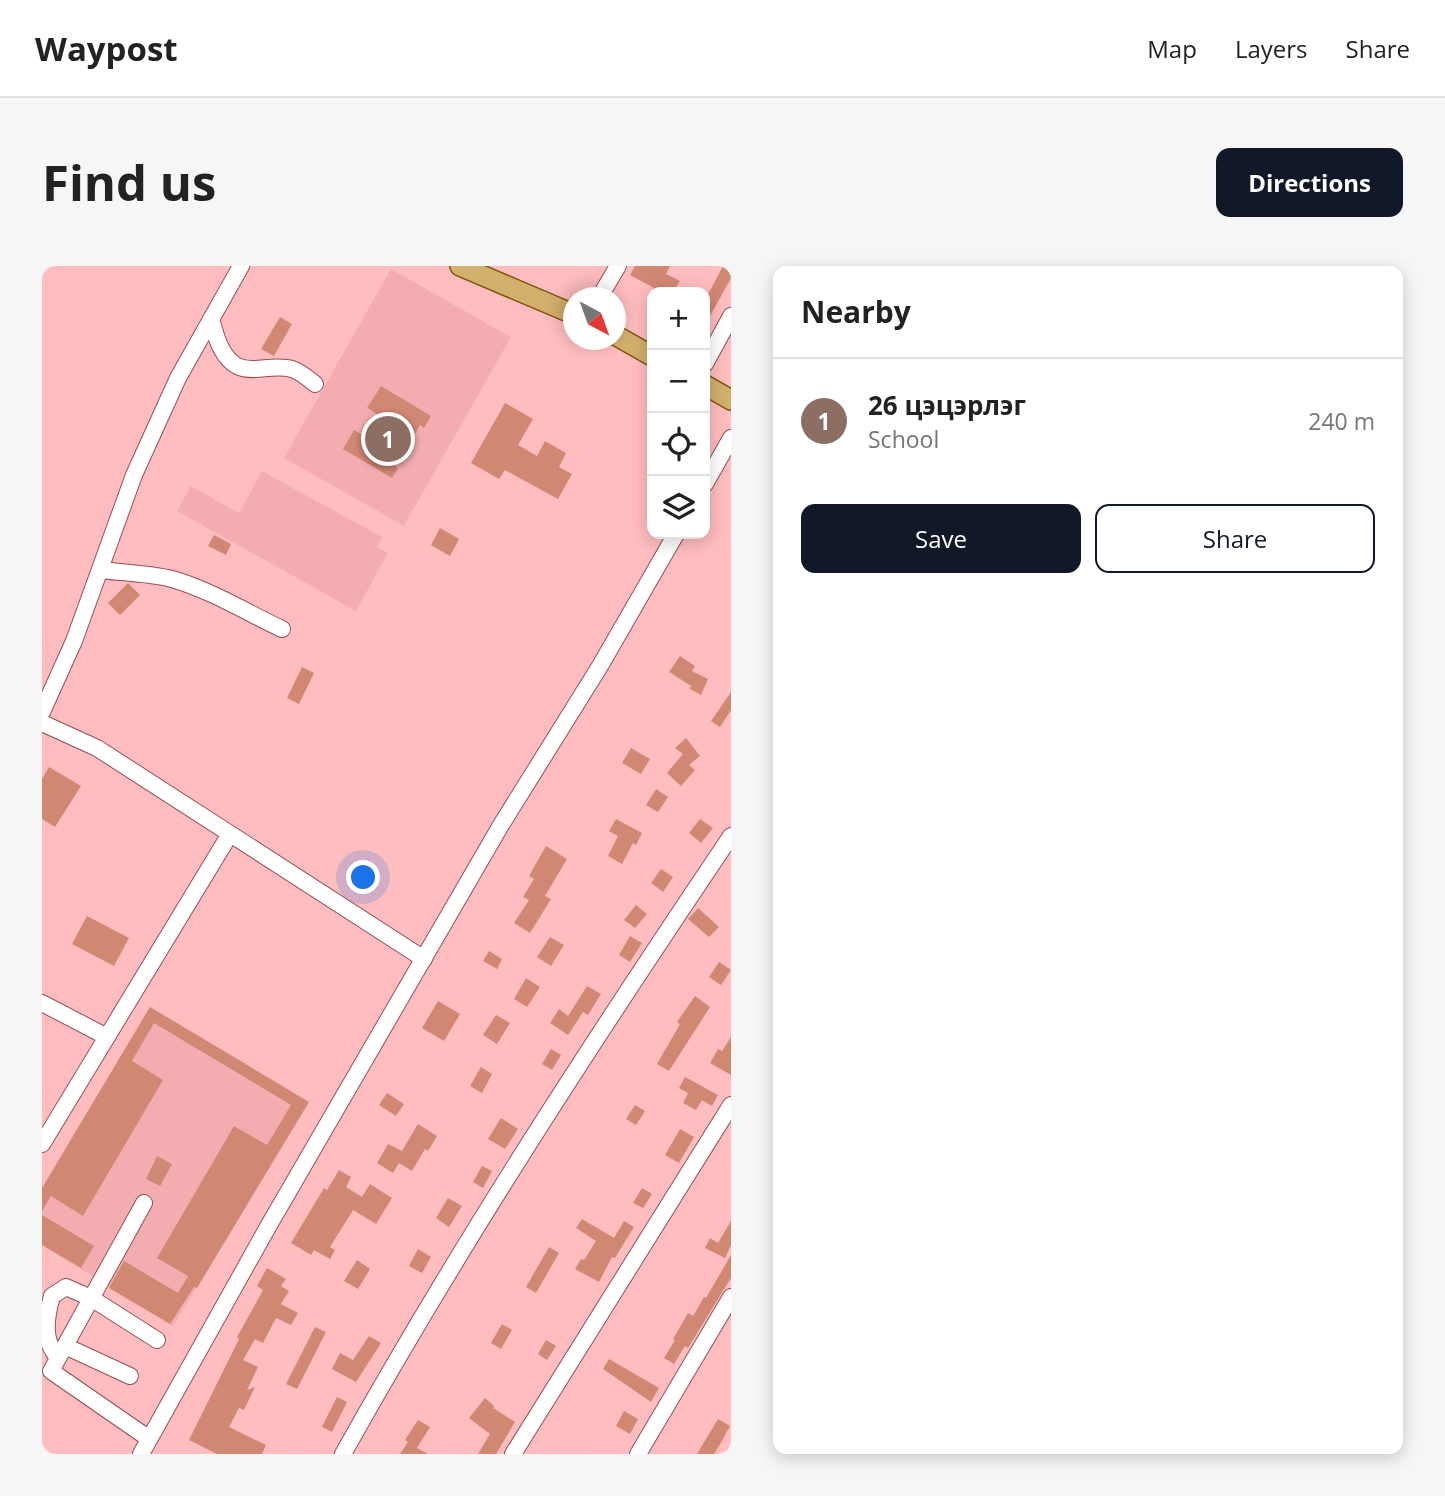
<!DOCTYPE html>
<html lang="en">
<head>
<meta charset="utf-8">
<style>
  :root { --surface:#fff; --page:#f6f6f6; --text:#222; --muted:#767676; --line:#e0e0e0; --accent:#111827 }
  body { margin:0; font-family:"Open Sans",sans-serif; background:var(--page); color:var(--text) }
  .controls { position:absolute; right:21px; top:21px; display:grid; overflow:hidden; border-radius:14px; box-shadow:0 4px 18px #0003 }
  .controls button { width:63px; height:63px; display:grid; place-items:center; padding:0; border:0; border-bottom:2px solid var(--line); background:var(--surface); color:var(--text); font:35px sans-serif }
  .compass { position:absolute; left:521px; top:21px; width:63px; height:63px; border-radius:50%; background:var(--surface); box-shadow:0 4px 18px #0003; rotate:139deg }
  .you { position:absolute; left:322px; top:612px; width:24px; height:24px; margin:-18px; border:5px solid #fff; border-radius:50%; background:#1a73e8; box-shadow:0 0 0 10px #1a73e833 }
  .badge { display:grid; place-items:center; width:46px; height:46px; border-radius:50%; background:var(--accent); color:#fff; font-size:23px; font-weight:700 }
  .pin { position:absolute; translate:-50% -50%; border:4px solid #fff; box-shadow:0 2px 7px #0006 }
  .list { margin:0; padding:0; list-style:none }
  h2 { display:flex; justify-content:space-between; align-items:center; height:91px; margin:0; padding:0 28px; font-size:30px }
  h2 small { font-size:23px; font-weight:400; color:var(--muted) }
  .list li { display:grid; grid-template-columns:46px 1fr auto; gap:21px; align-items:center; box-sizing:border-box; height:126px; padding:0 28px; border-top:2px solid var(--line) }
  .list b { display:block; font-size:26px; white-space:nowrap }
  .list p { margin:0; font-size:23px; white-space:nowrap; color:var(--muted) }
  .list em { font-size:23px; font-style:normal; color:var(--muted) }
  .actions { display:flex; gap:14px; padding:21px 28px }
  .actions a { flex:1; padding:16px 0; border:2px solid var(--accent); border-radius:14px; text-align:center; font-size:24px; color:var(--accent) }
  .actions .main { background:var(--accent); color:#fff }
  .icon { flex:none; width:38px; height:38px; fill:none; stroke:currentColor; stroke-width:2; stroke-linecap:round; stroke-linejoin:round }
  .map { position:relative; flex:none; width:689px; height:1188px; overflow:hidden; border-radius:14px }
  header { display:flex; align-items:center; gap:42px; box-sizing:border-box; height:98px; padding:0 35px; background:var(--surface); border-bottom:2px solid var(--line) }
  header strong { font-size:33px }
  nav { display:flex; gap:38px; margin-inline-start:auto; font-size:24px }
  .intro { display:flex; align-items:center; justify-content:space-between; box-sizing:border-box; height:168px; padding:0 42px }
  h1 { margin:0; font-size:49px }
  .button { padding:18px 32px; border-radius:14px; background:var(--accent); color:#fff; font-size:24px; font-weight:700 }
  main { display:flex; gap:42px; padding:0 42px }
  aside { flex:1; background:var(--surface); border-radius:14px; box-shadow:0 4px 18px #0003 }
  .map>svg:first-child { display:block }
  .built { fill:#f3adb0 }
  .building { fill:#d18873 }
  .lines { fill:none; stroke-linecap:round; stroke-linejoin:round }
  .minor-casing { stroke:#954e53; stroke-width:18 }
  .major-casing { stroke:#81530b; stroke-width:22 }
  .minor { stroke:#fff; stroke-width:16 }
  .major { stroke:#d1b06c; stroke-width:19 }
</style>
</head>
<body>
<header>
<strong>Waypost</strong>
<nav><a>Map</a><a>Layers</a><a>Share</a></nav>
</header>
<div class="intro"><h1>Find us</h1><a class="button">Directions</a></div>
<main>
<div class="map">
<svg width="689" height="1188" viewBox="0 0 689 1188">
  <rect width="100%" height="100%" fill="#ffbdbf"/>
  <g class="built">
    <path d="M 349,3 L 469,71 L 362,260 L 242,192 Z"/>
    <path d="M 220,205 L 340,271 L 335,281 L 346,287 L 314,345 L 135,245 L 149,220 L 197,247 Z"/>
    <path d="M 108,741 L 267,836 L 131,1060 L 0,979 L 0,923 Z"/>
  </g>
  <g class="building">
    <path d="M 593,0 L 628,0 L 624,8 L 638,15 L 631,26 L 609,26 L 612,22 L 588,9 Z"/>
    <path d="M 681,0 L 689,0 L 689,12 L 663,59 L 663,34 Z"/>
    <path d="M 238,51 L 250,58 L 232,90 L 219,83 Z"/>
    <path d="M 339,120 L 389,150 L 382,162 L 378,159 L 371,171 L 362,166 L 351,184 L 360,189 L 353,200 L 356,202 L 350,212 L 301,183 L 312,164 L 327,173 L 340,151 L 325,142 Z"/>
    <path d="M 463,137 L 491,153 L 476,179 L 495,190 L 503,175 L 524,187 L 517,201 L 530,208 L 516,233 L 463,204 L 457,213 L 429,197 Z"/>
    <path d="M 398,262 L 417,273 L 408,290 L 389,279 Z"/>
    <path d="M 172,269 L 189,278 L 184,289 L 166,280 Z"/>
    <path d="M 86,317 L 98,329 L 78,349 L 66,337 Z"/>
    <path d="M 638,390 L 653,400 L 650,405 L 666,413 L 659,429 L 648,423 L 649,420 L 627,406 Z"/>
    <path d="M 260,401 L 272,407 L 257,438 L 245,432 Z"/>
    <path d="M 689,426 L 689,444 L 678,461 L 669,455 Z"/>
    <path d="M 644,472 L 658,490 L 647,499 L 653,504 L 639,520 L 625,507 L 641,488 L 633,482 Z"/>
    <path d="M 589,482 L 608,493 L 599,508 L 580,497 Z"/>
    <path d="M 7,501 L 39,520 L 13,561 L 0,553 L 0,513 Z"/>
    <path d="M 614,523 L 626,531 L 616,546 L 604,539 Z"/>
    <path d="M 574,553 L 600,567 L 594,579 L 591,577 L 580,598 L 566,590 L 576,570 L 567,565 Z"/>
    <path d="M 658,553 L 671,562 L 659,577 L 647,567 Z"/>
    <path d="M 504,580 L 525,593 L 503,630 L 509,633 L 488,667 L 472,657 L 487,634 L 481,631 L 492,613 L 487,610 Z"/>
    <path d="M 619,603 L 631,611 L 621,626 L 609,617 Z"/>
    <path d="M 594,639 L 605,648 L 593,662 L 582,654 Z"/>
    <path d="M 656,642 L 677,661 L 667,671 L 646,653 Z"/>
    <path d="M 45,650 L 87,672 L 72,700 L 30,678 Z"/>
    <path d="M 588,670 L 600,677 L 588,696 L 577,689 Z"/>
    <path d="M 508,671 L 522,679 L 509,700 L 495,691 Z"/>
    <path d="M 447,685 L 460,693 L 455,703 L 441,695 Z"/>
    <path d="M 677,696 L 689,704 L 679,719 L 667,711 Z"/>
    <path d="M 484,712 L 498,721 L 485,741 L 472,733 Z"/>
    <path d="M 545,720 L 559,728 L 546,749 L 541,746 L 526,769 L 508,757 L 517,743 L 526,750 Z"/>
    <path d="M 653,730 L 668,741 L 627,805 L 615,798 L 638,758 L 635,756 Z"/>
    <path d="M 396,735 L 418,748 L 402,775 L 380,762 Z"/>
    <path d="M 108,741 L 267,836 L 155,1022 L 152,1021 L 128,1058 L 67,1022 L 82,995 L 136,1027 L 146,1010 L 115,992 L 192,860 L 225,879 L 249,839 L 112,757 L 90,795 L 121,814 L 41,950 L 9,930 L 0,945 L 0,922 Z"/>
    <path d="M 454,749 L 468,757 L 455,778 L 441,769 Z"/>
    <path d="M 689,771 L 689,809 L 668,797 L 676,783 L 680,785 Z"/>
    <path d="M 509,783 L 519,789 L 510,804 L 500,798 Z"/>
    <path d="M 439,801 L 450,808 L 440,827 L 428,820 Z"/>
    <path d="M 643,811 L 676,829 L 670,840 L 660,834 L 654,844 L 641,837 L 646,827 L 637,822 Z"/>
    <path d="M 345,827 L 362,838 L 354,850 L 337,839 Z"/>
    <path d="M 593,839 L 603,845 L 594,859 L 584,853 Z"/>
    <path d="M 459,852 L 476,863 L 463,883 L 446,873 Z"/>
    <path d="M 376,858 L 395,870 L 386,885 L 383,883 L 370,905 L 357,897 L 351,907 L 335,897 L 346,878 L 360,885 Z"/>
    <path d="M 638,863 L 652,871 L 637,897 L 623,889 Z"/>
    <path d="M 115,890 L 130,898 L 118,920 L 104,913 Z"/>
    <path d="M 440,900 L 450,905 L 441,922 L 431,916 Z"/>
    <path d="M 297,904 L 309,911 L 304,921 L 320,931 L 328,918 L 350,932 L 334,958 L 311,944 L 288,981 L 293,984 L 288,993 L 272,984 L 269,989 L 249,977 L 282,922 L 285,924 Z"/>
    <path d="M 600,922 L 610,928 L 601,942 L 591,937 Z"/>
    <path d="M 406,932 L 420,940 L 407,961 L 394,952 Z"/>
    <path d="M 0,949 L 52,980 L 39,1002 L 0,979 Z"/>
    <path d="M 540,953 L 572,972 L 582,955 L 592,961 L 573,992 L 570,991 L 557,1016 L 533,1003 L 539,993 L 542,994 L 554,975 L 534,962 Z"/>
    <path d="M 689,955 L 689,979 L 683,992 L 663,982 L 668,972 L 676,977 Z"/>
    <path d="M 507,981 L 517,987 L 494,1027 L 484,1021 Z"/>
    <path d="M 376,983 L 389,991 L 380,1007 L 367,1000 Z"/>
    <path d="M 689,989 L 689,1012 L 646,1082 L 643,1080 L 632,1098 L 622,1092 L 633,1074 L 631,1073 L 646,1047 L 651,1050 L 662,1031 L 664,1032 Z"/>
    <path d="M 315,994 L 328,1003 L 316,1023 L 302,1015 Z"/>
    <path d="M 225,1002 L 244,1013 L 239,1020 L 247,1025 L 239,1038 L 256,1047 L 249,1059 L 234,1052 L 221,1077 L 213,1073 L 201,1094 L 216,1101 L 205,1124 L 213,1121 L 202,1144 L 197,1142 L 187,1161 L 224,1179 L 220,1188 L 175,1188 L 147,1174 L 197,1073 L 195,1071 L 221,1024 L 215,1020 Z"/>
    <path d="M 460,1058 L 470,1064 L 459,1083 L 449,1077 Z"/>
    <path d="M 273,1061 L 284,1066 L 255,1123 L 244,1118 Z"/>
    <path d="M 327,1070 L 339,1077 L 314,1116 L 290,1103 L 298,1087 L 311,1094 Z"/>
    <path d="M 504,1074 L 514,1080 L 505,1094 L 496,1088 Z"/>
    <path d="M 567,1093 L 617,1122 L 609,1136 L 561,1103 Z"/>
    <path d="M 295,1131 L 305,1136 L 290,1166 L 280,1161 Z"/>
    <path d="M 443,1132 L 452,1140 L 451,1142 L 473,1156 L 454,1188 L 436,1188 L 448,1168 L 427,1152 Z"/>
    <path d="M 582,1145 L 596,1153 L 588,1168 L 574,1160 Z"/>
    <path d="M 676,1153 L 688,1160 L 677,1180 L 672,1188 L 655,1188 Z"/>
    <path d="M 376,1154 L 388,1161 L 375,1182 L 386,1188 L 358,1188 L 366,1176 L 363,1174 Z"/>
  </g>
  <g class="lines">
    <g class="minor-casing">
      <g id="minor">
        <path d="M 557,32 L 576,0"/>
        <path d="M 169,53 C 172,62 174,72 178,80 C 197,119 222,95 250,103 C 259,106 266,112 273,118"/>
        <path d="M 663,98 L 689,50"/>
        <path d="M 663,218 L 689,172"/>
        <path d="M 59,304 C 82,307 106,307 130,313 C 168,324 204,346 240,363"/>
        <path d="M 0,446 L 32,375 L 92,209 L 136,112 L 199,0"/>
        <path d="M 0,457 L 55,482 L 382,693"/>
        <path d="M 0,737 L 65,771"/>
        <path d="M 0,878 L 188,568"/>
        <path d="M 102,937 L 9,1105 L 106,1172"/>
        <path d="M 23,1080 L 88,1110"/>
        <path d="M 16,1091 C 0,1075 4,1051 10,1030 L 24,1021 L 49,1032 L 115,1074"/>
        <path d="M 99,1188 L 227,959 L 459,559 L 558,400 L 634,268"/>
        <path d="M 301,1188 C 420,975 553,772 689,570"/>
        <path d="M 471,1188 L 689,839"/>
        <path d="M 596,1188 L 689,1031"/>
      </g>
    </g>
    <g class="major-casing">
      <g id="major">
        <path d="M 418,0 L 531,48"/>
        <path d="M 573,69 L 610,90"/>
        <path d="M 663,119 L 689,134"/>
      </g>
    </g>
    <use href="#minor" class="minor"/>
    <use href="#major" class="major"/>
  </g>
</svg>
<div class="controls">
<button>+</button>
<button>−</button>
<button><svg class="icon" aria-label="locate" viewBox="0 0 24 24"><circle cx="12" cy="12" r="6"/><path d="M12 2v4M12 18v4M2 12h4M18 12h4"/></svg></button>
<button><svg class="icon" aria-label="layers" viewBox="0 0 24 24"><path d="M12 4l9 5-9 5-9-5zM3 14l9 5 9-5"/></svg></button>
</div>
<svg class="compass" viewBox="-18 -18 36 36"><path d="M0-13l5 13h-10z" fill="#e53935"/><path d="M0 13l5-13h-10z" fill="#767676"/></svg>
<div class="you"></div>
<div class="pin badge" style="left:346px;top:173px;background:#8d6e63">1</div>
</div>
<aside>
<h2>Nearby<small></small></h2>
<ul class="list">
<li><span class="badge" style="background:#8d6e63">1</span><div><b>26 цэцэрлэг</b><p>School</p></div><em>240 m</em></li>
</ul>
<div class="actions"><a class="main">Save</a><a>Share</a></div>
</aside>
</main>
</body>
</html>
